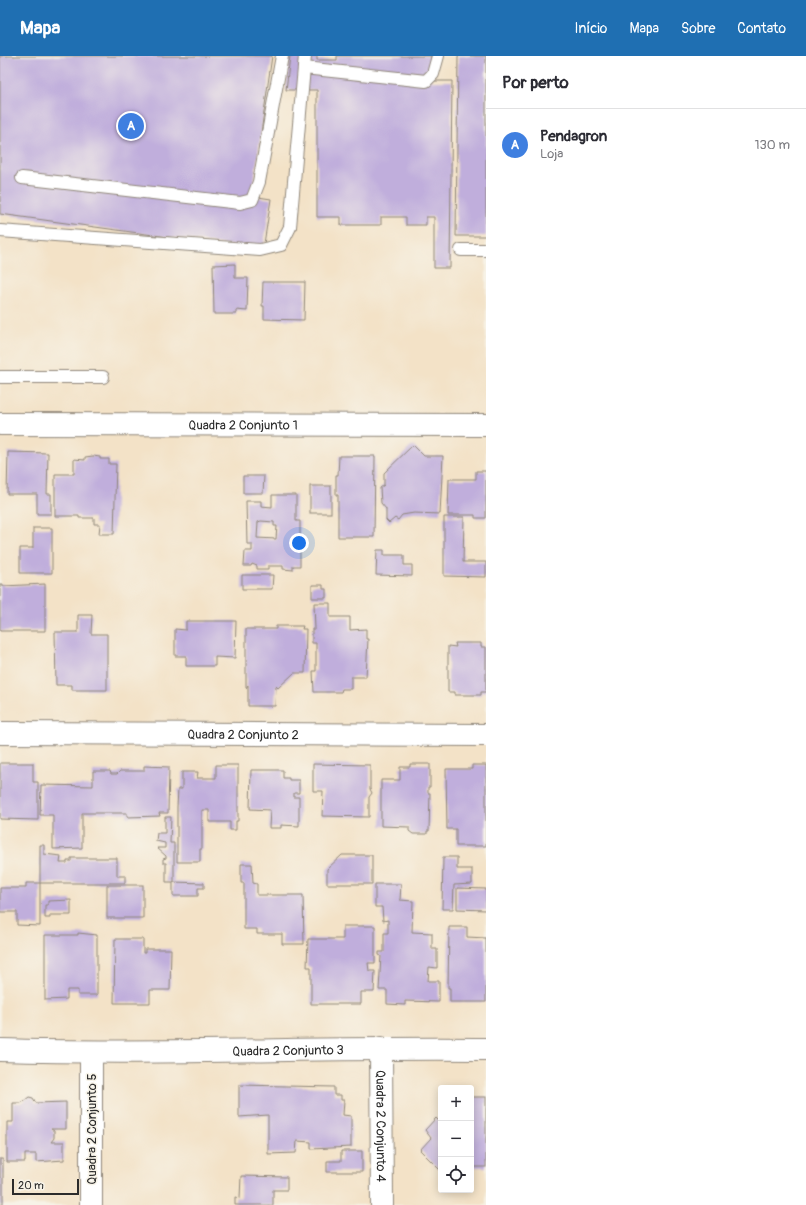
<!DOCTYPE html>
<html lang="pt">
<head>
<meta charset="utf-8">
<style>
  :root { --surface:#fff; --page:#f2f2f3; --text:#2b2b33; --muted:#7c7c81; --line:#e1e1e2; --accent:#1f6fb2 }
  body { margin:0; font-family:Pangolin,sans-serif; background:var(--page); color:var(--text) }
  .controls { position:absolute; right:12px; bottom:12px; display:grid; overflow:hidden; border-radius:4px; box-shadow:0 2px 10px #0003 }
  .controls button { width:36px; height:36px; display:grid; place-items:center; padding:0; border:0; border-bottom:1px solid var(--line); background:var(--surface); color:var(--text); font:20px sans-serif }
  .scale { position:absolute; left:12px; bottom:10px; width:67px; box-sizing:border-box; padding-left:4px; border:2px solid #2b2b2b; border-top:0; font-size:11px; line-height:14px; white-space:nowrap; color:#2b2b2b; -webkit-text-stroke:3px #f7f3e8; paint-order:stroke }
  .you { position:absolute; left:299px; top:487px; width:14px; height:14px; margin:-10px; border:3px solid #fff; border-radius:50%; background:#1a73e8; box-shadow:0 0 0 6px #1a73e833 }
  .badge { display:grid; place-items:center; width:26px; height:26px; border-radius:50%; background:var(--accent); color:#fff; font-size:13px; font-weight:700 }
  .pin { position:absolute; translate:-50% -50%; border:2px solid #fff; box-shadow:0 1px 4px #0006 }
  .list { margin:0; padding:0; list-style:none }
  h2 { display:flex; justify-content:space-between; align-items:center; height:52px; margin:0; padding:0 16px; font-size:17px }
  h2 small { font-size:13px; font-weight:400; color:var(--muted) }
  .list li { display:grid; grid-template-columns:26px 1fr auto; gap:12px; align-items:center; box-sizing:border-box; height:72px; padding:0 16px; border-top:1px solid var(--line) }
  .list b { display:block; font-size:15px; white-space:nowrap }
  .list p { margin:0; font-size:13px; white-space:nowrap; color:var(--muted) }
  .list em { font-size:13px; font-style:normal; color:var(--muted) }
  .icon { flex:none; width:22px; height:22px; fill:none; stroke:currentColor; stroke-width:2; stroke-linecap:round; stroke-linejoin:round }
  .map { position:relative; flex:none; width:486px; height:1149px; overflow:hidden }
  header { display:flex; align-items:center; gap:24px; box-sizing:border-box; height:56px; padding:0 20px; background:var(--accent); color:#fff }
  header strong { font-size:19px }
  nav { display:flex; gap:22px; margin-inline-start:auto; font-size:14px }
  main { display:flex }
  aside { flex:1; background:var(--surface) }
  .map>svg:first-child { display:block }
  .building { fill:#c0aedc; fill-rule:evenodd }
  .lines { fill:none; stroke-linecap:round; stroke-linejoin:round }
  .service-casing { stroke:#8f8679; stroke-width:14 }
  .minor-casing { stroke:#8f8679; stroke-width:24 }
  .service { stroke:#fff; stroke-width:12 }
  .minor { stroke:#fff; stroke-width:22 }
  .labels { text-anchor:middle; stroke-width:3; stroke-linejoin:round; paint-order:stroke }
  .street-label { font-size:13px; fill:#2b2b2b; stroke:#f7f3e8 }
</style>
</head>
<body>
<header>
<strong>Mapa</strong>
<nav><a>Início</a><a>Mapa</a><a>Sobre</a><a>Contato</a></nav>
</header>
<main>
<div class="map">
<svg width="486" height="1149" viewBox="0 0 486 1149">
  <rect width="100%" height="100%" fill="#f7f3e8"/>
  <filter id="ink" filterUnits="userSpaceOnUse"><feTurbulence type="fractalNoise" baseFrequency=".025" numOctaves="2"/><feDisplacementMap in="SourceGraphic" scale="8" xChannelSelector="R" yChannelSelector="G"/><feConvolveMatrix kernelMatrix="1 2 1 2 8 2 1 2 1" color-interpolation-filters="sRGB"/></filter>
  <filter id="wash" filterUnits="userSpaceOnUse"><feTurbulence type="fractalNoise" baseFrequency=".012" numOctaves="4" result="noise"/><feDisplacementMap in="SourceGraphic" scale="16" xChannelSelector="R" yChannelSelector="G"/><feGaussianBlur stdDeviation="0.9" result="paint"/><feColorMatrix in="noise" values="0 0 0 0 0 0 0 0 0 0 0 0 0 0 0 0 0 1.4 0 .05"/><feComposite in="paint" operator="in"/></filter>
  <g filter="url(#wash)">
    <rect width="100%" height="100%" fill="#f3e2c7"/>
    <g id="blocks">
      <g class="building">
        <path d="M 0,0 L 272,0 L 252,140 L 271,143 L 263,194 L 0,158 Z"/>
        <path d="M 290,0 L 317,0 L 317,4 L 337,4 L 337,0 L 431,0 L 431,25 L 452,25 L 450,212 L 434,212 L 434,161 L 426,161 L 426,169 L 406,169 L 406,161 L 381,161 L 381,169 L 341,169 L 341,161 L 317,161 L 317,34 L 286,34 Z"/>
        <path d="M 458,0 L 486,0 L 486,180 L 456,180 Z"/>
        <path d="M 235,208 L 235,222 L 248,222 L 247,255 L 236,254 L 236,258 L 214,258 L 213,209 Z"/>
        <path d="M 263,226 L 305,226 L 304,264 L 264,263 L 264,250 L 262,250 Z"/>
        <path d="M 413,389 L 424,400 L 443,400 L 440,458 L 414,457 L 402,459 L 398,464 L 395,462 L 389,467 L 386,464 L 386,453 L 381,447 L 380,432 L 384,429 L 384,417 Z"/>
        <path d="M 8,396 L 48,397 L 47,438 L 51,438 L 51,458 L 37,458 L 37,438 L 7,438 Z"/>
        <path d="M 93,400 L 100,401 L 100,403 L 109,403 L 109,408 L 116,408 L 114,478 L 99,478 L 100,468 L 94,468 L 94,462 L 79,462 L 79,460 L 55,460 L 55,418 L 74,418 L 74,403 L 85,404 L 85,401 Z"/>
        <path d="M 339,400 L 375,400 L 374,481 L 338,481 L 338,439 L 336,439 L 336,419 L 338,419 Z"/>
        <path d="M 476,415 L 486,415 L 486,462 L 475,462 L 475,459 L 448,459 L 449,423 L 476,423 Z"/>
        <path d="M 243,420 L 264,420 L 263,437 L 243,437 Z"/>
        <rect x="310" y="430" width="21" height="27"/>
        <path d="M 272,439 L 296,439 L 296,465 L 300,465 L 300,510 L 293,510 L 293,514 L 283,513 L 283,510 L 268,510 L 268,513 L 257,513 L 257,510 L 252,508 L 251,510 L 244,510 L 245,495 L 252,495 L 252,488 L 247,488 L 246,445 L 261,445 L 261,450 L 272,451 ZM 261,465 L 274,466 L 274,470 L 277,470 L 276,483 L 257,482 L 258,466 Z"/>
        <path d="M 444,461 L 464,461 L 463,506 L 486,506 L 486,521 L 444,520 Z"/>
        <path d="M 33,472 L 52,472 L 52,517 L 20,517 L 20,492 L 33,492 Z"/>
        <path d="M 377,494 L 384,494 L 384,499 L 404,499 L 404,509 L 412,509 L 412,520 L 376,519 Z"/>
        <path d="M 242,519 L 273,519 L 272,533 L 242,533 Z"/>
        <path d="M 0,528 L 3,528 L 3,530 L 45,528 L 45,575 L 0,575 Z"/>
        <path d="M 312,529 L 323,529 L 323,533 L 326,533 L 326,542 L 312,542 Z"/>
        <path d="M 314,547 L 330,547 L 330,561 L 350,561 L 350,574 L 366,573 L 366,583 L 368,583 L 366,621 L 351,621 L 351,633 L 342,633 L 341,636 L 314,636 L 313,615 L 316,615 L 316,587 L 312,587 L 312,573 L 315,573 Z"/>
        <path d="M 78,559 L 92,559 L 91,578 L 107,578 L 107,634 L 72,634 L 72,629 L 56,629 L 55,576 L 78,576 Z"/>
        <path d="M 186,565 L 236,565 L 235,602 L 215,601 L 215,610 L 186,610 L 186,600 L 175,600 L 175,573 L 186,574 Z"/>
        <path d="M 276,570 L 303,570 L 302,573 L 306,573 L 305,617 L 294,617 L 278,632 L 276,630 L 275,650 L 248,650 L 248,629 L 246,632 L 246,573 L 276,573 Z"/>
        <path d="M 455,587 L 481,587 L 481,591 L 486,591 L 486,636 L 481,636 L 481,639 L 455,639 L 455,636 L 448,636 L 448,590 L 456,591 Z"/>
        <path d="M 0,707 L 33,707 L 33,726 L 38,726 L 38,764 L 0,763 Z"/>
        <path d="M 313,708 L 370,709 L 370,733 L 372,737 L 369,741 L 369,761 L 322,760 L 323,735 L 313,735 Z"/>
        <path d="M 410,708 L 430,708 L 430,731 L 428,731 L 428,737 L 430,737 L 429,775 L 427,775 L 427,778 L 413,778 L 409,775 L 409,771 L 381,770 L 381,724 L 400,724 L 400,711 L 410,711 Z"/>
        <path d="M 216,709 L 238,709 L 238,765 L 236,765 L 236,774 L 230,774 L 230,766 L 209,766 L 209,754 L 202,754 L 202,793 L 200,793 L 200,806 L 177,806 L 177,751 L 178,733 L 182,733 L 182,716 L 198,716 L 197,722 L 216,722 Z"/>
        <path d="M 472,709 L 486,709 L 486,790 L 456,790 L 456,773 L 447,773 L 446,713 L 472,713 Z"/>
        <path d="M 144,710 L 169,711 L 168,757 L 159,757 L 160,760 L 127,761 L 127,757 L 82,757 L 82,792 L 53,793 L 53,759 L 40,759 L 41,729 L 93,730 L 93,715 L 110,715 L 111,718 L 117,718 L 120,715 L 144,715 Z"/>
        <path d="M 251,714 L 283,714 L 283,722 L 289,722 L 289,724 L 299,724 L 299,737 L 294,737 L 294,741 L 299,741 L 299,770 L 281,769 L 281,772 L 269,772 L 270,754 L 250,753 Z"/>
        <path d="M 165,761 L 171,761 L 170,787 L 174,787 L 174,826 L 166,826 L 166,807 L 163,807 L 163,803 L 166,802 L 166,800 L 157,792 L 165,792 L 165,787 L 156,785 L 157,777 L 165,777 Z"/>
        <path d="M 40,789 L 44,789 L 44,798 L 61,800 L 60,807 L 67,807 L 67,805 L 71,805 L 71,802 L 117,802 L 117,820 L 125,820 L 125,827 L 40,827 Z"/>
        <path d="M 342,799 L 372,799 L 372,828 L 327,828 L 327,813 Z"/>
        <path d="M 443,801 L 457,801 L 457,813 L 472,813 L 472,828 L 454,829 L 453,853 L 442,853 Z"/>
        <path d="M 241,808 L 252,808 L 253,827 L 257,828 L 257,839 L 303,839 L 304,888 L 282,888 L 282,878 L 257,878 L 257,873 L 244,873 L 244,827 L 241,827 Z"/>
        <path d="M 173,826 L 204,827 L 204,832 L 198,832 L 198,840 L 173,840 Z"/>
        <path d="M 26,827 L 40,827 L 40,870 L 17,869 L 17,856 L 0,856 L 0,832 L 26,832 Z"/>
        <path d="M 375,828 L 401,828 L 400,844 L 413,845 L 412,876 L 432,877 L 432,893 L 437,893 L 437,912 L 429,911 L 428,925 L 439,925 L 439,946 L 405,945 L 405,949 L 387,948 L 387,934 L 379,934 L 381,900 L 379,899 L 379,896 L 384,896 L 384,877 L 388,877 L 388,864 L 383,865 L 382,851 L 375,851 Z"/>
        <rect x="107" y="829" width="36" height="33"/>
        <path d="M 457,832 L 486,833 L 486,854 L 457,853 Z"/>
        <path d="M 71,844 L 71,859 L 50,859 L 50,862 L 45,862 L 45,849 L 48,849 L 48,845 Z"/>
        <path d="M 343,870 L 375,870 L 375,907 L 368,907 L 369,915 L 375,915 L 374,936 L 361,936 L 361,948 L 311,948 L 311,911 L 307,911 L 308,883 L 343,883 Z"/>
        <path d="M 449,871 L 467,871 L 467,881 L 486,882 L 486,946 L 450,946 L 450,932 L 448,932 Z"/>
        <path d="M 78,877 L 97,879 L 97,939 L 78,939 L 78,934 L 67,934 L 67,943 L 45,944 L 45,879 L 78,879 Z"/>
        <path d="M 115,883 L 143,883 L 143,897 L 145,897 L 145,893 L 171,893 L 170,934 L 150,934 L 150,947 L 114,947 Z"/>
        <path d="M 239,1029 L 334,1031 L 334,1039 L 341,1039 L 341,1044 L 344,1044 L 343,1059 L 351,1060 L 351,1091 L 311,1093 L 311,1086 L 297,1085 L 296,1097 L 268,1098 L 268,1059 L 239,1061 Z"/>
        <path d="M 29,1041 L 33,1042 L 36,1047 L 66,1046 L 66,1073 L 51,1073 L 54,1075 L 54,1082 L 51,1086 L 64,1086 L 64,1104 L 36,1106 L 36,1098 L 25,1098 L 25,1106 L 7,1106 L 7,1066 L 13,1066 L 13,1047 L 21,1047 Z"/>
        <rect x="471" y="1041" width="15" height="70"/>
        <path d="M 436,1062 L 439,1065 L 441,1063 L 440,1114 L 420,1094 L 431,1082 L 425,1074 Z"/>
        <path d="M 341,1095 L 362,1095 L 362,1116 L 327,1116 L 327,1105 L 341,1105 Z"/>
        <rect x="0" y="1103" width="3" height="46"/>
        <path d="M 241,1120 L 287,1121 L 287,1134 L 273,1134 L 273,1149 L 235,1149 L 235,1141 L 240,1142 Z"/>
      </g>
    </g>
  </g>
  <g filter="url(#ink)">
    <use href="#blocks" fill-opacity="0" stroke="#8f8679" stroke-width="1"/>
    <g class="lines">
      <g class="service-casing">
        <g id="service">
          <path d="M 304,12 L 426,25 L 433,18 L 438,0"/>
          <path d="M 22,122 L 240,147 L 252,144 L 259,126 L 282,0"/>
          <path d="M 0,175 L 260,194 L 281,189 L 290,171 L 305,0"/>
          <path d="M 461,194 L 486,194"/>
          <path d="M 0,321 L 103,321"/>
        </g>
      </g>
      <g class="minor-casing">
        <g id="minor">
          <path id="s1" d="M 0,368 L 486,369"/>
          <path id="s2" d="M 0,677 L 486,679"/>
          <path id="s3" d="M 381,992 L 382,1149"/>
          <path id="s4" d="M 0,994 C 162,999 324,991 486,993"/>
          <path d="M 91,997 L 91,1149"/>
        </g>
      </g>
      <use href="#service" class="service"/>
      <use href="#minor" class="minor"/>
    </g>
  </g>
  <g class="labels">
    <g class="street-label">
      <text dy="5" stroke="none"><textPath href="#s1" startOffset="243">Quadra 2 Conjunto 1</textPath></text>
      <text dy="5" stroke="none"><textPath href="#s2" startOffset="243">Quadra 2 Conjunto 2</textPath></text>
      <text dy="5" stroke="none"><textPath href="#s4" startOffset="288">Quadra 2 Conjunto 3</textPath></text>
      <text dy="5" stroke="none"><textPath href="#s3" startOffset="78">Quadra 2 Conjunto 4</textPath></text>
      <text transform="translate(91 1073) rotate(-90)" y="5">Quadra 2 Conjunto 5</text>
    </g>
  </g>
</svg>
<div class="controls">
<button>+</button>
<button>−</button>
<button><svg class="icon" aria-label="locate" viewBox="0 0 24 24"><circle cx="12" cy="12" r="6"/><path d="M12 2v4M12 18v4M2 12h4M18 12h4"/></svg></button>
</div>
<div class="scale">20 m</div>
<div class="you"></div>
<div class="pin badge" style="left:131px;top:70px;background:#3f7fe0">A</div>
</div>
<aside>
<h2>Por perto<small></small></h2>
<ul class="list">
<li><span class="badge" style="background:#3f7fe0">A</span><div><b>Pendagron</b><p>Loja</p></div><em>130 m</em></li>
</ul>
</aside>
</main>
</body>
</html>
